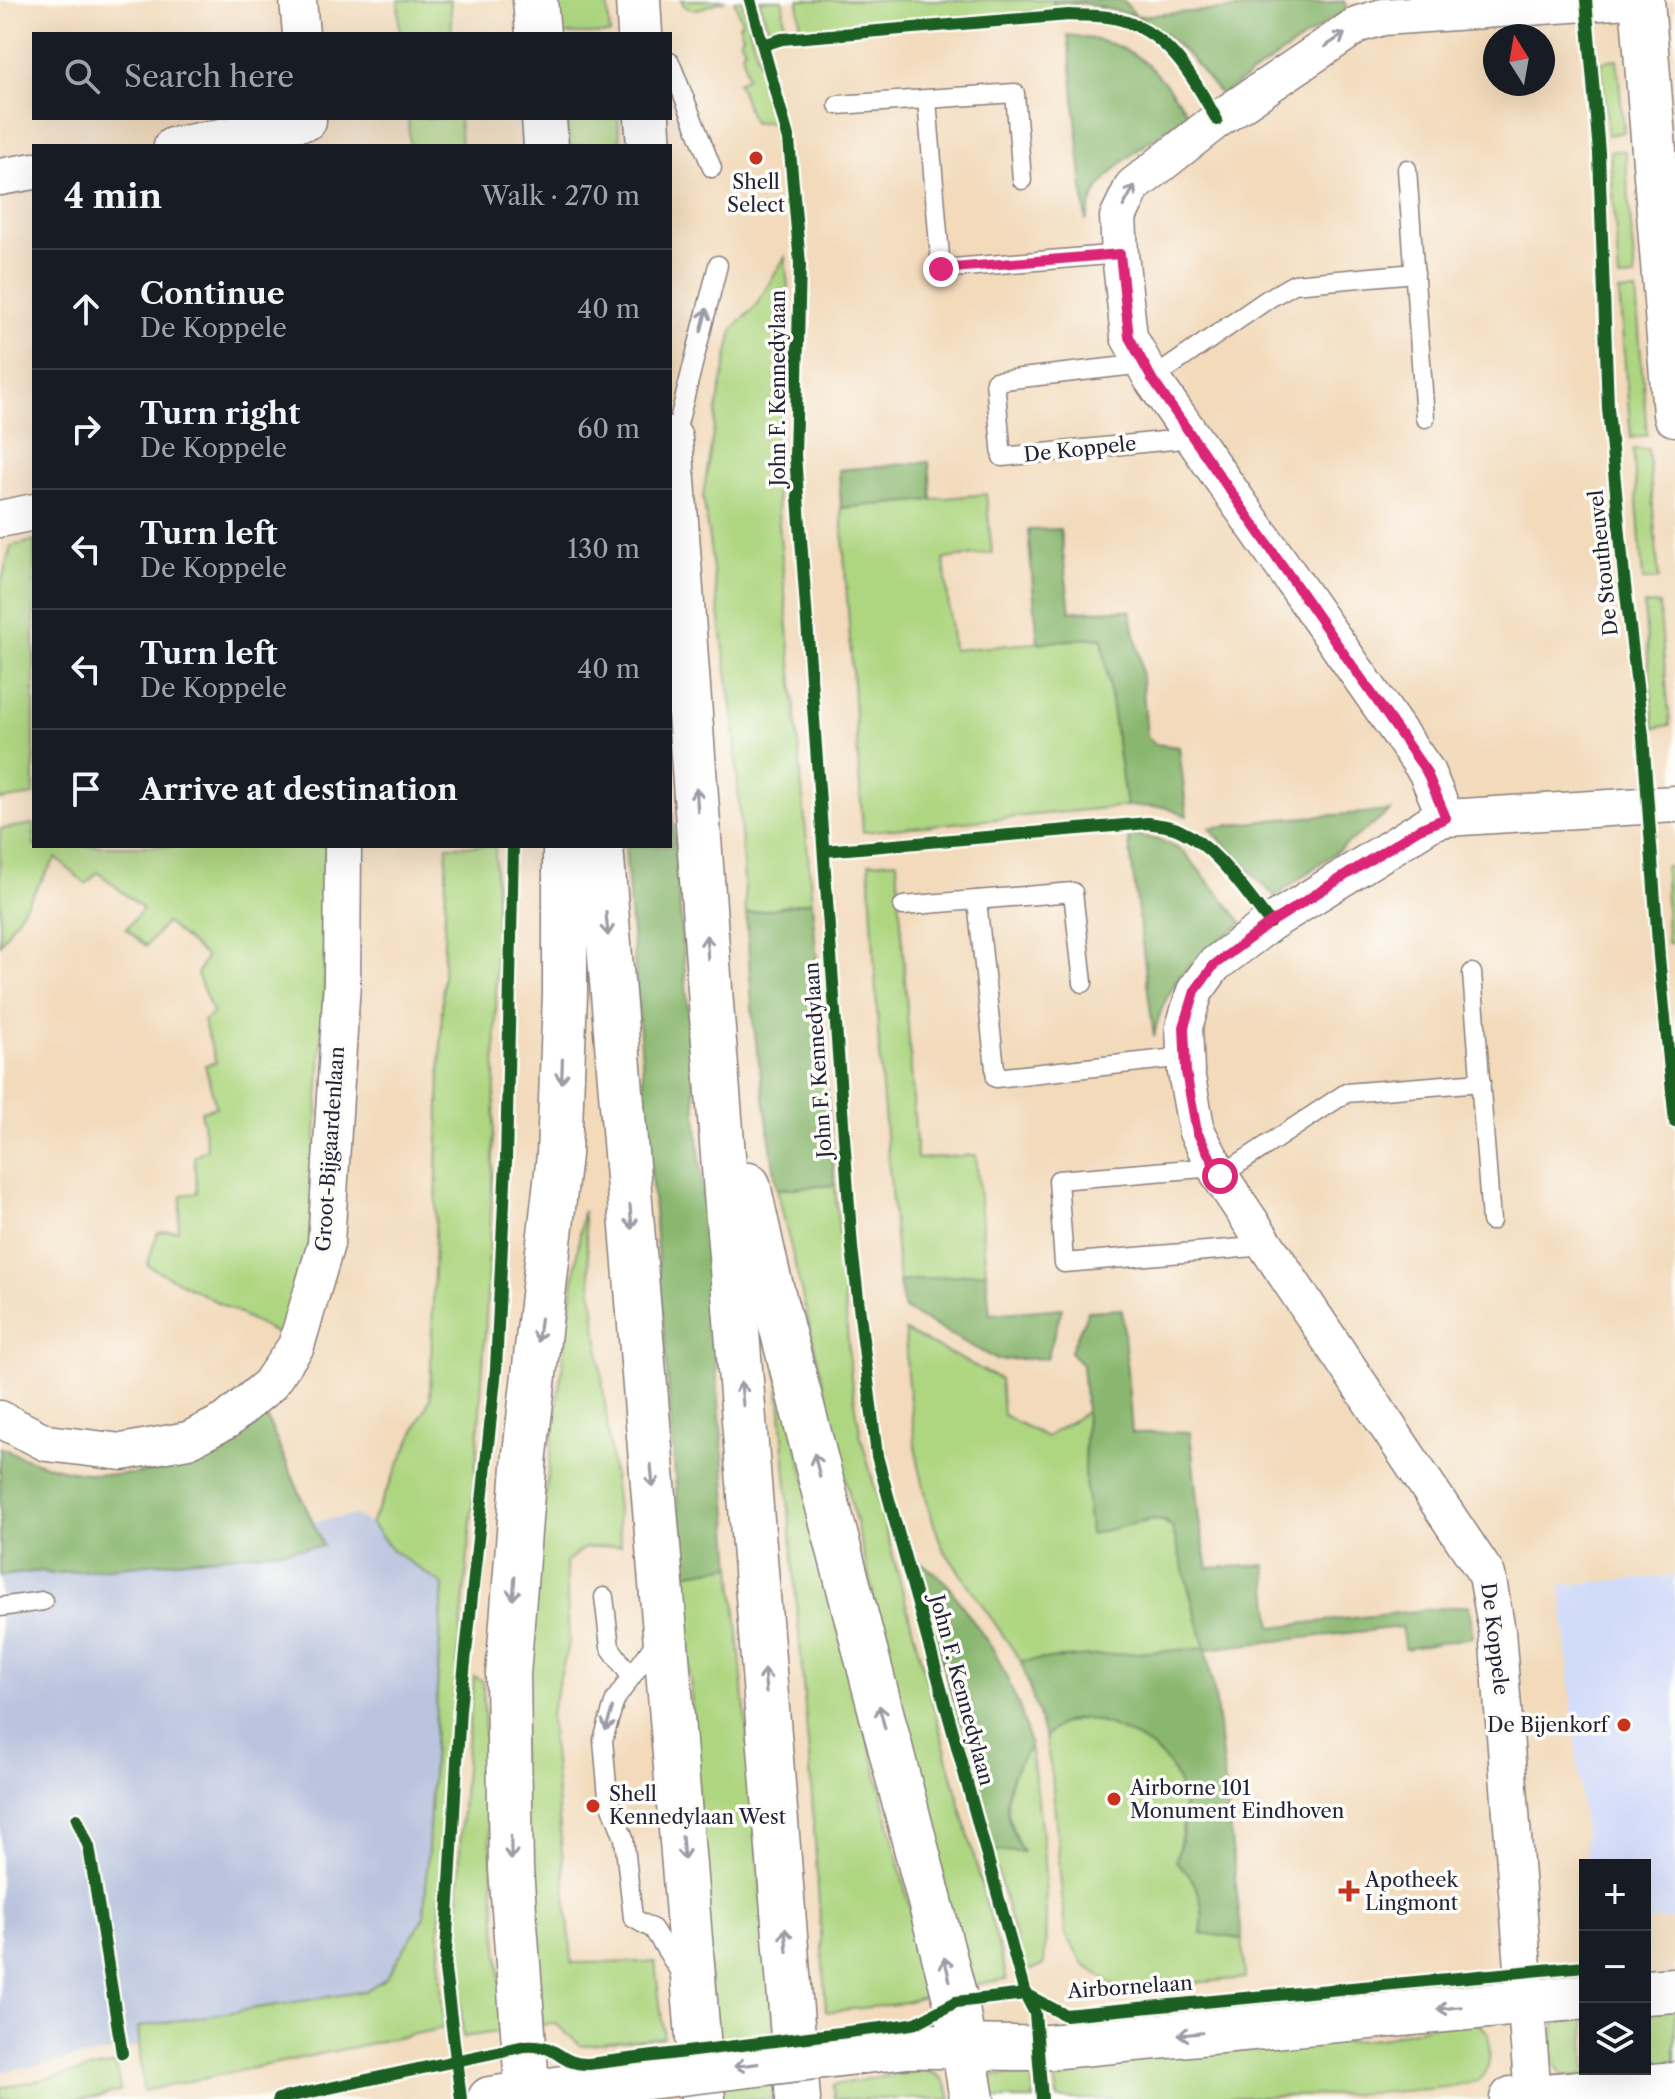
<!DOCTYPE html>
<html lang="en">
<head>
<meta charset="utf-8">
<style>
  :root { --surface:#171b24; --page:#20242c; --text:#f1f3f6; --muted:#9ea1a6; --line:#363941 }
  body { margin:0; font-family:"Libre Caslon Text",serif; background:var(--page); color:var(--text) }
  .controls { position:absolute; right:24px; bottom:24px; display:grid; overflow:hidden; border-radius:0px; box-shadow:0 8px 32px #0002 }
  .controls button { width:72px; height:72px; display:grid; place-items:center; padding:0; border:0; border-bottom:2px solid var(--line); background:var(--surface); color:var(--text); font:40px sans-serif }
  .compass { position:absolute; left:1483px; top:24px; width:72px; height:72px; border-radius:50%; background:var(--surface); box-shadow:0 8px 32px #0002; rotate:349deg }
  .stop { position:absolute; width:24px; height:24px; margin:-18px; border:6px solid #db2777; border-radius:50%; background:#fff }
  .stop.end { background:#db2777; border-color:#fff; box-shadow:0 2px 8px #0008 }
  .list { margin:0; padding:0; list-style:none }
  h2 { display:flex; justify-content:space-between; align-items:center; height:104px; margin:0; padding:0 32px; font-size:34px }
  h2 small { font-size:26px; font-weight:400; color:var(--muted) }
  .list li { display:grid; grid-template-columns:52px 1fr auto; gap:24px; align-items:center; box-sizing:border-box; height:120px; padding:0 32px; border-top:2px solid var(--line) }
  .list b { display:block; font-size:30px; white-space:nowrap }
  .list p { margin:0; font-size:26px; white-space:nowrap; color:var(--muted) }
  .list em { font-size:26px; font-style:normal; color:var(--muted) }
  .icon { flex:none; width:44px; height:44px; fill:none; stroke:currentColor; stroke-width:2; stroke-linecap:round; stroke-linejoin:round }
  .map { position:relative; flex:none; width:1675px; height:2099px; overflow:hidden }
  .search { position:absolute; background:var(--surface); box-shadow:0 8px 32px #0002; left:32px; top:32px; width:640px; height:88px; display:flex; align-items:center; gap:20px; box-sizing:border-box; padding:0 28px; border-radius:0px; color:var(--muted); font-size:30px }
  .panel { position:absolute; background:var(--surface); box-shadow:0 8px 32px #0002; left:32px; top:144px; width:640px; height:704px; border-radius:0px }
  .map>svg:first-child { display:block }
  .built { fill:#d0daf9 }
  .industrial { fill:#bac4de }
  .green { fill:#aed681; stroke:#687c5e; stroke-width:2 }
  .forest { fill:#8ab76f; stroke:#566c55; stroke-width:2 }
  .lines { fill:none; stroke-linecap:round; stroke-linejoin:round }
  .lane-casing { stroke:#8a7e7b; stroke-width:21 }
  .street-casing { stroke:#8a7e7b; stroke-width:39 }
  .secondary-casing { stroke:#8a7e7b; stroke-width:47 }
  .primary-casing { stroke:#8a7e7b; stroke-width:47 }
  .lane { stroke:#fff; stroke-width:18 }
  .street { stroke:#fff; stroke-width:36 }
  .secondary { stroke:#fff; stroke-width:44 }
  .primary { stroke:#fff; stroke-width:44 }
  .secondary-bridge-casing { stroke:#8a7e7b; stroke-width:47; stroke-linecap:butt }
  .secondary-bridge { stroke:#fff; stroke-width:44 }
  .cycleway-casing { stroke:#fdfcf7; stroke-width:17 }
  .cycleway { stroke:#1b5e20; stroke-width:12 }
  .oneway { stroke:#9c9ca7 }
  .route { stroke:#db2777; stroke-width:10 }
  .poi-dot { fill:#c8321e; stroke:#fdfcf7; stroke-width:3 }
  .labels { text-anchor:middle; stroke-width:7; stroke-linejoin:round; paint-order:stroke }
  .poi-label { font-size:20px; fill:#22223b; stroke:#fdfcf7; text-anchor:start }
  .street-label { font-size:20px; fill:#22223b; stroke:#fdfcf7 }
</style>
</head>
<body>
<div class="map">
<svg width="1675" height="2099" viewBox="0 0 1675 2099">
  <rect width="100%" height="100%" fill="#fdfcf7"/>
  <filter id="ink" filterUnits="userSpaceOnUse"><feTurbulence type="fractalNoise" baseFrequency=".0125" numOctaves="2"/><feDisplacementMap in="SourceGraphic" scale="16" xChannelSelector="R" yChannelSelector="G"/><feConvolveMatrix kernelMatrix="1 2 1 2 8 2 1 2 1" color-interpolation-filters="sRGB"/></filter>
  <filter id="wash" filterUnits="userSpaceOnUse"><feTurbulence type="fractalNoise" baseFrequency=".006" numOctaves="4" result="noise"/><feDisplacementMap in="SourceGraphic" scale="32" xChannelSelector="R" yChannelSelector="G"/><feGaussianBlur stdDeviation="1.8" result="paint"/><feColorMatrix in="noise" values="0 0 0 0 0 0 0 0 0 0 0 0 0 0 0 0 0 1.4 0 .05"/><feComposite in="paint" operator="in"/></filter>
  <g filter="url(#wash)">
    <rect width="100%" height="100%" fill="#f2dabb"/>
    <path class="built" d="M 1675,1576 L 1675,1919 L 1645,1921 L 1645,1865 L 1587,1865 L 1561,1585 Z"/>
    <path class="industrial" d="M 355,1515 L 448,1569 L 425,1945 L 372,2004 L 0,2072 L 0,1569 Z"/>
    <g class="green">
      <path d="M 398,0 L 450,0 L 452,34 L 400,34 Z"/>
      <path d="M 557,0 L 607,0 L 610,34 L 560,34 Z"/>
      <path d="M 681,0 L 726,0 L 695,10 L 685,7 Z"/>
      <path d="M 734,0 L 742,0 L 775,121 L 753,123 L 738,82 L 747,77 L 742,51 L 745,49 L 740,38 L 743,36 L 739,24 L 742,22 Z"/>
      <path d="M 759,0 L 783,0 L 785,32 L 775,33 L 768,28 Z"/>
      <path d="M 798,0 L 1053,0 L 1055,10 L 801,31 Z"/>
      <path d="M 1617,59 L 1624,132 L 1608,135 L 1601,61 Z"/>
      <path d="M 408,118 L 459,118 L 461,146 L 410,146 Z"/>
      <path d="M 567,118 L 618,118 L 620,146 L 570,146 Z"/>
      <path d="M 1610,151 L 1625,151 L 1635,278 L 1619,279 Z"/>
      <path d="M 785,257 L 788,287 L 776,490 L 812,901 L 746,914 L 734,722 L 703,496 L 718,402 L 733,329 L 755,307 Z"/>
      <path d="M 1636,291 L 1647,435 L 1631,438 L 1619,292 Z"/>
      <path d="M 1633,449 L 1648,449 L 1659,579 L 1643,580 Z"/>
      <path d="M 986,494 L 992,553 L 944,559 L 953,650 L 1102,637 L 1126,806 L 863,832 L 841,508 Z"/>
      <path d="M 34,541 L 34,795 L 0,800 L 0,588 L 11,546 Z"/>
      <path d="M 1659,604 L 1670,725 L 1654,728 L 1644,605 Z"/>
      <path d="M 34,824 L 34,846 L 326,846 L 324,995 L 308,1280 L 283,1337 L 147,1265 L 158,1232 L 178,1230 L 182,1195 L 197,1193 L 194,1156 L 207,1149 L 201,1111 L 216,1107 L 205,1065 L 216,1062 L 203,1021 L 213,1014 L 197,974 L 206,957 L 166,923 L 146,946 L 126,929 L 143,909 L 98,872 L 86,884 L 56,858 L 0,944 L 0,829 Z"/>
      <path d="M 447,846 L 495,846 C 499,1039 493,1233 479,1426 C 471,1538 458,1650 449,1763 C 441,1851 436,1940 444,2028 L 143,2091 L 138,2027 L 365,1991 L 386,1978 L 424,1917 L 443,1585 L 392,1550 L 371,1523 L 430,1399 Z"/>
      <path d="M 897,861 L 917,1159 L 976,1155 L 986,1272 L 899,1282 L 880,1066 L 869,863 Z"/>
      <path d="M 1665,866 L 1675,866 L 1675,943 L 1667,943 Z"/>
      <path d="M 835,1185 L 851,1378 L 861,1437 L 1007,1979 L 966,1986 L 777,1189 Z"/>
      <path d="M 583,1210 L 621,1545 L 585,1548 L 566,1562 L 569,1642 L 550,1717 L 572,1963 L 655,1962 L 664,2037 L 581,2046 L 556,2024 L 542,2025 L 520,1767 L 528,1625 Z"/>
      <path d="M 905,1331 L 1000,1379 L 1003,1415 L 1046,1437 L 1086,1412 L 1084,1470 L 1140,1523 C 1153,1520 1160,1518 1172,1527 L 1205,1649 L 1021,1661 L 942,1547 L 929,1510 L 916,1452 L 907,1375 Z"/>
      <path d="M 777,1363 L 931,1995 L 897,2004 L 826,2012 L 811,1782 Z"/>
      <path d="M 732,1566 L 780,2099 L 718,2099 L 683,1574 Z"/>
      <path d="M 474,1676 L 483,1681 L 486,1782 L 504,2031 L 463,2037 C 453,1916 460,1796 474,1676 Z"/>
      <path d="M 1086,1718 C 1099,1719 1110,1726 1122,1730 C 1184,1756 1192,1800 1176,1860 C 1198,1881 1206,1903 1201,1933 L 1242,1939 L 1245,1978 L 1139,1988 L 1117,1987 L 1084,1965 L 1065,1935 L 1052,1776 L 1045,1737 L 1056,1725 Z"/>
      <path d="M 1030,1746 C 1042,1817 1050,1892 1044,1964 L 1024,1973 L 992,1851 L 1022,1852 C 1001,1807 1001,1786 1030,1746 Z"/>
      <path d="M 1675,2005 L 1675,2073 L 1565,2076 C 1547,2062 1552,2043 1555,2023 L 1572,2014 L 1585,2013 L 1585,2069 L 1645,2069 L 1645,2007 Z"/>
      <path d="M 1474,2020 L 1489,2033 C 1489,2050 1493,2067 1480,2079 C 1448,2099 1119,2099 1058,2099 L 1052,2064 L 1379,2039 L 1443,2022 Z"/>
      <path d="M 116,2064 L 120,2091 L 86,2099 L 0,2099 L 0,2088 Z"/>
      <path d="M 924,2070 C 941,2074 947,2082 951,2099 L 834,2099 L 833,2085 Z"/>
      <path d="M 1031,2073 L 1034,2099 L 993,2099 L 991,2076 Z"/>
    </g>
    <g class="forest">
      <path d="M 1053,0 L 1123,0 L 1136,16 L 1344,1 L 1347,9 L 1221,95 L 1191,58 L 1166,35 L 1136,16 L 1082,3 L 1055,10 Z"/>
      <path d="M 1068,35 C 1136,44 1148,60 1188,113 C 1157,139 1114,159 1094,197 C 1090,204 1089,213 1086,221 Z"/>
      <path d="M 929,462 L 932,500 L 841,508 L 839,470 Z"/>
      <path d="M 1060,529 L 1070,611 L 1130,610 L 1140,658 L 1147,736 L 1155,744 L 1179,747 L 1187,816 L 1164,807 L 1126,806 L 1102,637 L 1038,643 L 1028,530 Z"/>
      <path d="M 670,783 L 732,1566 L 683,1574 L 625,846 L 670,846 Z"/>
      <path d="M 1391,811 L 1275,897 L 1209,828 L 1279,819 Z"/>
      <path d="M 1128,834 L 1160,840 L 1184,852 L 1243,923 C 1198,954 1164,980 1154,1037 Z"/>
      <path d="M 812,901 L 835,1185 L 777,1189 L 753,1021 L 746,914 Z"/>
      <path d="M 986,1272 L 990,1314 L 1062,1308 L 1047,1358 L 997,1360 L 904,1309 L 899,1282 Z"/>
      <path d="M 1122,1309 L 1132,1433 L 1190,1432 L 1199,1520 L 1208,1568 L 1266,1565 L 1272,1627 L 1469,1605 L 1473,1637 L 1405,1649 L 1401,1627 L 1206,1649 L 1216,1703 L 1242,1939 L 1201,1933 C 1206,1903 1198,1881 1176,1861 C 1182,1838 1188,1815 1182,1793 C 1173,1759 1149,1742 1118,1729 C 1088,1717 1070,1711 1045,1737 L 1021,1661 L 1205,1648 L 1172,1527 L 1163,1520 L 1154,1519 L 1090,1534 L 1084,1470 L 1086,1412 L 1082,1364 L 1070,1352 L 1088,1311 Z"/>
      <path d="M 265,1414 L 323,1546 L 51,1574 L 42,1571 L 0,1576 L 0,1447 C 59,1477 129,1484 192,1461 C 220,1451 243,1432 265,1414 Z"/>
      <path d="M 914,1557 L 945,1581 L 996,1654 L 1021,1711 L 1030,1746 C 1003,1783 998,1811 1023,1852 L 992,1851 Z"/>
    </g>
  </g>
  <g filter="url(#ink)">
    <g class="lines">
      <g class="lane-casing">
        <g id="lane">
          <path d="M 670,62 L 712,168"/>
          <path d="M 927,100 L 941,269 L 1120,254"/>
          <path d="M 838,105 L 1015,93 L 1022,180"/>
          <path d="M 1407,169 L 1425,418"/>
          <path d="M 1144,364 L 995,381 L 1002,457 L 1193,438"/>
          <path d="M 1152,379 L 1268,299 L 1294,284 L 1415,273"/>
          <path d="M 674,440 L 718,265"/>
          <path d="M 977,900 L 996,1078 L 1185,1057"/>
          <path d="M 903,906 L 1073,892 L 1083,983"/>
          <path d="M 1472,973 L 1491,1221"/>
          <path d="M 1215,1167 L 1058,1180 L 1064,1263 L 1266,1246"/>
          <path d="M 1220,1176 L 1346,1093 L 1481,1082"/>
          <path d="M 604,1597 L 610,1647 L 631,1677"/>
          <path d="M 0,1607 L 43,1601"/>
          <path d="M 658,1639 L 615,1700 L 603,1740 L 608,1797 L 624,1838 L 633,1918 L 653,1929 L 681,1974"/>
        </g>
      </g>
      <g class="street-casing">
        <g id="street">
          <path d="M 298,0 L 301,34"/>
          <path d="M 172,146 L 308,121"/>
          <path d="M 0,177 L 34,171"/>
          <path d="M 0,519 L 34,512"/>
          <path d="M 1446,818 L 1426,771 L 1152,379 L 1129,337 L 1120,254 L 1118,217 L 1133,186 L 1217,120 L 1359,24 L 1383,17 L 1628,0"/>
          <path d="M 0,1419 L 47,1443 L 122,1452 L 188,1440 L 226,1421 L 269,1385 L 296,1346 L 326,1244 L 342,982 L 343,846"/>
          <path d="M 1533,2097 L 1497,1631 L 1487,1575 L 1220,1176 L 1197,1132 L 1186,1072 L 1184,1027 L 1195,991 L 1214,965 L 1270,923 L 1432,822 L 1446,818 L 1675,804"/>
        </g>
      </g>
      <g class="secondary-casing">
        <g id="secondary">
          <path d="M 1642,0 L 1675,414"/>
          <path d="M 1645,1992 L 1675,1990"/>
          <path d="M 907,2046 C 951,2045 994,2049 1038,2048 L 1585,1997"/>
          <path d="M 490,2099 L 590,2084"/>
          <path d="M 1512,2099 L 1675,2084"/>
        </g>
      </g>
      <g class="primary-casing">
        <g id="primary">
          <path d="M 535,0 L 538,34"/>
          <path d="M 638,0 L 640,34"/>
          <path d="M 544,118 L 546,146"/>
          <path d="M 647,118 L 649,146"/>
          <path d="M 670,439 L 712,1017 L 798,2099"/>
          <path d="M 601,846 L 703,2099"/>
          <path d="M 748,1185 L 767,1271 L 956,2002 L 972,2099"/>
          <path d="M 528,2099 L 511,1869 L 508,1675 L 525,1454 L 559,1155 L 565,993 L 565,846"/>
        </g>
      </g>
      <use href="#lane" class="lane"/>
      <use href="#street" class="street"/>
      <use href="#secondary" class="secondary"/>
      <use href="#primary" class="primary"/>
      <g class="secondary-bridge-casing">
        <path id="secondary-bridge" d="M 590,2084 L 907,2046"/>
      </g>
      <use href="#secondary-bridge" class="secondary-bridge"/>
      <g class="cycleway-casing">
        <g id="cycleway">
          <path d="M 750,0 L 789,140 L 800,264 L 795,455 L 852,1248 L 877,1456 L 1025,1994 L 1035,2013 L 1042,2099"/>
          <path d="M 1586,0 L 1599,153 L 1608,408 L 1624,577 L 1643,736 L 1659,957 L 1675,1122"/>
          <path d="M 763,45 L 782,39 L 1069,15 C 1083,16 1099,15 1113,18 C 1167,29 1192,76 1217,120"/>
          <path d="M 824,851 L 1148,823 C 1158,825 1170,825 1179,830 C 1217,847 1244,891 1270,923"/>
          <path d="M 77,1819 L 89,1847 L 122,2053"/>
          <path d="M 278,2099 L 525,2046 C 560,2043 557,2065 589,2064 L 905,2025 L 916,2023 L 956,2002 L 1025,1994 L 1065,2015 L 1585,1966"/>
          <path d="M 461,2099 L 445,1970 L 460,1709 L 496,1369 L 506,1161 L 513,846"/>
        </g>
      </g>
      <use href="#cycleway" class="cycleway"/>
    </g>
    <defs><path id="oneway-shaft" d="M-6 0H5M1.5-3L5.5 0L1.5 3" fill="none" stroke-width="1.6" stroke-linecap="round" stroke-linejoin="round" transform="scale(2)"/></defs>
    <g class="oneway">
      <use href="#oneway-shaft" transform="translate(1335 40) rotate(-33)"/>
      <use href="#oneway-shaft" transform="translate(1129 196) rotate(-61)"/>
      <use href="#oneway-shaft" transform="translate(704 320) rotate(-76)"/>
      <use href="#oneway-shaft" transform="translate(697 800) rotate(-94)"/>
      <use href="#oneway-shaft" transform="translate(607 924) rotate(85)"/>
      <use href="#oneway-shaft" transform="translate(707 947) rotate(-94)"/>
      <use href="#oneway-shaft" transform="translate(562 1071) rotate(92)"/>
      <use href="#oneway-shaft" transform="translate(631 1217) rotate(85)"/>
      <use href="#oneway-shaft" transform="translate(539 1330) rotate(97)"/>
      <use href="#oneway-shaft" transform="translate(742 1394) rotate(-95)"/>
      <use href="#oneway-shaft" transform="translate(817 1465) rotate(-104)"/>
      <use href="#oneway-shaft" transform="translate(652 1476) rotate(85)"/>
      <use href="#oneway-shaft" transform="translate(514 1588) rotate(94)"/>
      <use href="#oneway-shaft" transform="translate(765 1681) rotate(-95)"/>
      <use href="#oneway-shaft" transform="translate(882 1717) rotate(-104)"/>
      <use href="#oneway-shaft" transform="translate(609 1719) rotate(107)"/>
      <use href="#oneway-shaft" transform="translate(511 1848) rotate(89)"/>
      <use href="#oneway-shaft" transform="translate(683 1848) rotate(85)"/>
      <use href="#oneway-shaft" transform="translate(786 1940) rotate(-95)"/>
      <use href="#oneway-shaft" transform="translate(947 1969) rotate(-104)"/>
      <use href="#oneway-shaft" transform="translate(1449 2008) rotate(174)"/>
      <use href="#oneway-shaft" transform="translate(1190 2034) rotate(174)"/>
      <use href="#oneway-shaft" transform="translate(746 2065) rotate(173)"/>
    </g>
  </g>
  <g class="lines" filter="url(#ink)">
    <path class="route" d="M 941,269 L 1120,254 L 1129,337 L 1152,379 L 1426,771 L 1446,818 L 1419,829 L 1270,923 L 1214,965 L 1195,991 L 1184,1027 L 1186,1072 L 1197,1132 L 1220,1176"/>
  </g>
  <g class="poi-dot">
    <circle cx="756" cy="158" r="8"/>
    <circle cx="1624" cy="1725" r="8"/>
    <circle cx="1114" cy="1799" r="8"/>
    <circle cx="593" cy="1806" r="8"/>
    <path d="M1345 1879h8v8h8v8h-8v8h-8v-8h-8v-8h8z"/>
  </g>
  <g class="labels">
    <g class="poi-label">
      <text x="756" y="189" text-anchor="middle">Shell<tspan x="756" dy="23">Select</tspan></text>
      <text x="1608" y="1732" text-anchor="end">De Bijenkorf</text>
      <text x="1130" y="1795">Airborne 101<tspan x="1130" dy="23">Monument Eindhoven</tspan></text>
      <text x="609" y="1801">Shell<tspan x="609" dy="23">Kennedylaan West</tspan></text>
      <text x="1365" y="1887">Apotheek<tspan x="1365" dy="23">Lingmont</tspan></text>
    </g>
    <g class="street-label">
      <text transform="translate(778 388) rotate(-90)" y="7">John F. Kennedylaan</text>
      <text transform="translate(1080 449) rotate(-6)" y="7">De Koppele</text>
      <text transform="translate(1603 563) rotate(-96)" y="7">De Stoutheuvel</text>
      <text transform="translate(818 1060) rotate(-94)" y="7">John F. Kennedylaan</text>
      <text transform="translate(330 1149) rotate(-86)" y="7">Groot-Bijgaardenlaan</text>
      <text transform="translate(1495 1639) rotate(83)" y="7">De Koppele</text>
      <text transform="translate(962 1690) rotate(75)" y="7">John F. Kennedylaan</text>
      <text transform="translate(1130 1987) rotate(-4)" y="7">Airbornelaan</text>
    </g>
  </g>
</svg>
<div class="controls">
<button>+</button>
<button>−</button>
<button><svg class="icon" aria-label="layers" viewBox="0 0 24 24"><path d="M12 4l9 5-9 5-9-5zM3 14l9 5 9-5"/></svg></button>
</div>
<svg class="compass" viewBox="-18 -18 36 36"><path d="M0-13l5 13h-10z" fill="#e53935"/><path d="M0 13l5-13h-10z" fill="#9ea1a6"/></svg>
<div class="stop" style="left:1220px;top:1176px"></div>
<div class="stop end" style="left:941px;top:269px"></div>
<div class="search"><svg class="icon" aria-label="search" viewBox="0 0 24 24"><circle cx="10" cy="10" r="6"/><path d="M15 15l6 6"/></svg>Search here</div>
<section class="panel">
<h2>4 min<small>Walk · 270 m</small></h2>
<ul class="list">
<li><svg class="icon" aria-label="ahead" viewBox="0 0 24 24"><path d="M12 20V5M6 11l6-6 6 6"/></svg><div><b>Continue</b><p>De Koppele</p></div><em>40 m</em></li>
<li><svg class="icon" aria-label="right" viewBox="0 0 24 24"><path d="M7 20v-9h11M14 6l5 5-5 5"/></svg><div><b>Turn right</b><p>De Koppele</p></div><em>60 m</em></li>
<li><svg class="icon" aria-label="left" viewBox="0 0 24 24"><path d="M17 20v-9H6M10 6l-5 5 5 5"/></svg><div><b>Turn left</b><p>De Koppele</p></div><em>130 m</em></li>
<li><svg class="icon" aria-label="left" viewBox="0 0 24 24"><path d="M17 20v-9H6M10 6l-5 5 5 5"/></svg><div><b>Turn left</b><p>De Koppele</p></div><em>40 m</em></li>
<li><svg class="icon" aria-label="arrive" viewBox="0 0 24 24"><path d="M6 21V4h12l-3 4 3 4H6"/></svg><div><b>Arrive at destination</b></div></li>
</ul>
</section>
</div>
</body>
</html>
